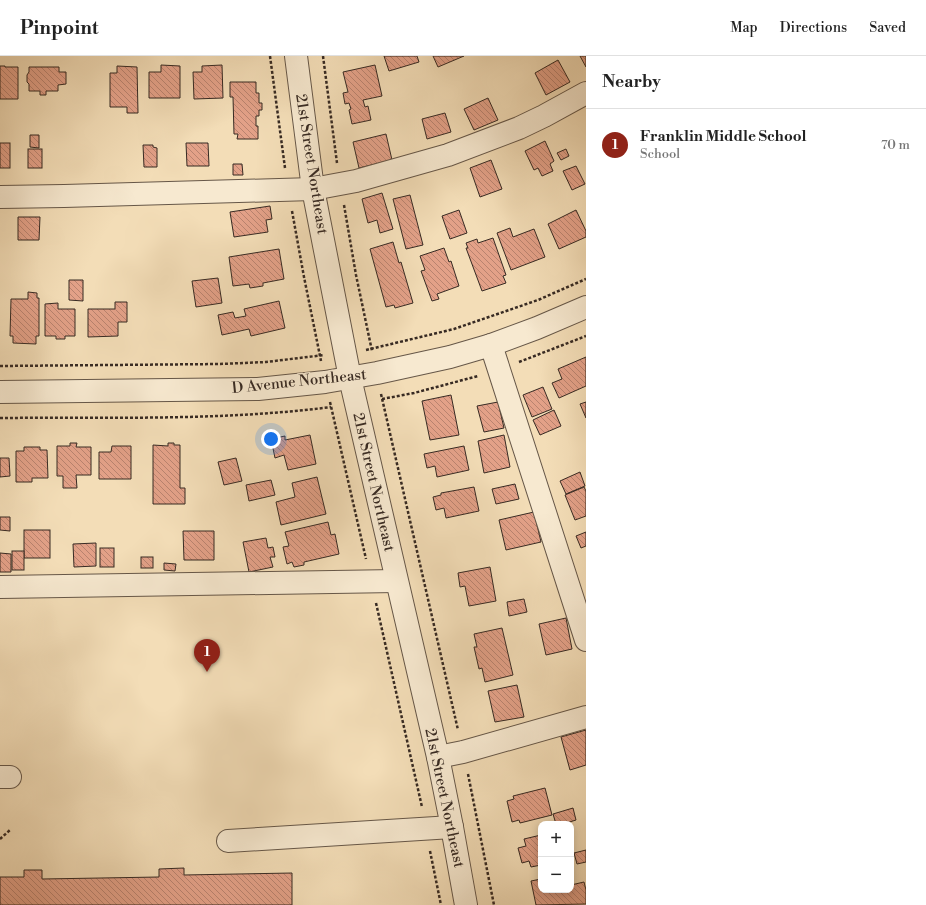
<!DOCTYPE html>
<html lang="en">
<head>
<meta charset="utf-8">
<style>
  :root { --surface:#fff; --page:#f2f2f2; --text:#222; --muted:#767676; --line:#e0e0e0; --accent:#8f2418 }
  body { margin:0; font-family:"Libre Bodoni",serif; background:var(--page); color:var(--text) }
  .controls { position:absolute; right:12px; bottom:12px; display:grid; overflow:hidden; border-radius:8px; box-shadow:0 2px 10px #0003 }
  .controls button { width:36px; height:36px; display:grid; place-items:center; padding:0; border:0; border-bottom:1px solid var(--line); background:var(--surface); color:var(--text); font:20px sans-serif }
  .you { position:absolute; left:271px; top:383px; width:14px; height:14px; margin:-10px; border:3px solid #fff; border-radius:50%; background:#1a73e8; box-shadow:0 0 0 6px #1a73e833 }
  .badge { display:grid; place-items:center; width:26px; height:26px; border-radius:50%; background:var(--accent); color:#fff; font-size:13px; font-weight:700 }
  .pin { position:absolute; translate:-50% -33px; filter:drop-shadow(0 1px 2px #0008) }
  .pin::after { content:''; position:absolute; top:21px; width:14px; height:12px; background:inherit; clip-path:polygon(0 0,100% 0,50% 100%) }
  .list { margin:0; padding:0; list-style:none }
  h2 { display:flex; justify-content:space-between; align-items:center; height:52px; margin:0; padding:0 16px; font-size:17px }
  h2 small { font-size:13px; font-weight:400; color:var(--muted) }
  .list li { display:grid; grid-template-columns:26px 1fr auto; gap:12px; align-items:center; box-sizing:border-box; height:72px; padding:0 16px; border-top:1px solid var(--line) }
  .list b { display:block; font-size:15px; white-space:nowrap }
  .list p { margin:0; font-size:13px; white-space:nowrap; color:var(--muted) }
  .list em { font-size:13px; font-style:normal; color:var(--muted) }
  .map { position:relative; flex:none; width:586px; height:849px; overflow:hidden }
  header { display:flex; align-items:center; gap:24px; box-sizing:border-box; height:56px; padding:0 20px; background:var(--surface); border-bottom:1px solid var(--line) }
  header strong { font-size:19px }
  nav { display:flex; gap:22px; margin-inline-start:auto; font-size:14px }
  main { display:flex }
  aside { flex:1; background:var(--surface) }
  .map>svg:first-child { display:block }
  .building { fill:url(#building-back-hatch); stroke:#372a23 }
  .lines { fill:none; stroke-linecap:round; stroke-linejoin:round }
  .minor-casing { stroke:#665748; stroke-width:24 }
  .path { stroke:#372a23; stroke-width:2.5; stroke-dasharray:3 2; stroke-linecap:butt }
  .minor { stroke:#f7e9d0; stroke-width:22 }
  .labels { text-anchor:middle; stroke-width:3; stroke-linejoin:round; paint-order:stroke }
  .street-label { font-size:15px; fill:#372a23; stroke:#f7e9d0 }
</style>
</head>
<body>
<header>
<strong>Pinpoint</strong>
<nav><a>Map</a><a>Directions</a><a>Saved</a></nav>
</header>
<main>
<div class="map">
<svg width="586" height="849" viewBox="0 0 586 849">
  <defs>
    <pattern id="building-back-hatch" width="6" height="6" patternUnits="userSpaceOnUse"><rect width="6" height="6" fill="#e3a188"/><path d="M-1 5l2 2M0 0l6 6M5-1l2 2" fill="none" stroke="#b9836f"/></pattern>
  </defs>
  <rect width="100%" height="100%" fill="#f3ddb7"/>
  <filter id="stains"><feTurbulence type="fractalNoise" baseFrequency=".005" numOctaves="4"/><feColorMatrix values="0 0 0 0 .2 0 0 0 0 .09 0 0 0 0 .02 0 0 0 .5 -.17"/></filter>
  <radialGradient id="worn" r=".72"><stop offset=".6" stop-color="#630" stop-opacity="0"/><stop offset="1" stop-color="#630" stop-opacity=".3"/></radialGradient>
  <g class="building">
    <path d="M 384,0 L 417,0 L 419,6 L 389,15 Z"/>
    <path d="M 433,0 L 464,0 L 438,11 Z"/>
    <path d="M 580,0 L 586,0 L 586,11 Z"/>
    <path d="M 558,4 L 570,26 L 546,39 L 535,17 Z"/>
    <path d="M 161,9 L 180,10 L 180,42 L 149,42 L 149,16 L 161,16 Z"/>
    <path d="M 222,9 L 223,42 L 194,43 L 193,16 L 202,16 L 202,10 Z"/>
    <path d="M 375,9 L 382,40 L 363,44 L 365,51 L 368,50 L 371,64 L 352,68 L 349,54 L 351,53 L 349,47 L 345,48 L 343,37 L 348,36 L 343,16 Z"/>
    <path d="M 0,10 L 5,10 L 5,11 L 18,11 L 18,43 L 0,43 Z"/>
    <path d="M 117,10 L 137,11 L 138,57 L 127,57 L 127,51 L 110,51 L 110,17 L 117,17 Z"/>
    <path d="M 29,11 L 59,11 L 59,16 L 66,16 L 66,28 L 58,29 L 58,35 L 46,35 L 46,39 L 40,39 L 40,35 L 29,35 L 29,28 L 27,26 L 27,19 L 29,16 Z"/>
    <path d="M 230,26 L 256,26 L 256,37 L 259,37 L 259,47 L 262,47 L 262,54 L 259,54 L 259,60 L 256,60 L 256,70 L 258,70 L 258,83 L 237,83 L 238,78 L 234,78 L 233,41 L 230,41 Z"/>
    <path d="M 488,42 L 498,64 L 474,74 L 464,53 Z"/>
    <path d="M 445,57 L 451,76 L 427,83 L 422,63 Z"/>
    <path d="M 386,78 L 392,104 L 359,112 L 353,86 Z"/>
    <path d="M 30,79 L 39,79 L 39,92 L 30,91 Z"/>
    <path d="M 545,85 L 554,105 L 550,108 L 553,115 L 542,120 L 538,112 L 534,114 L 525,95 Z"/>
    <rect x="0" y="87" width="10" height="25"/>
    <path d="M 186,87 L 208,87 L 209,110 L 187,110 Z"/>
    <path d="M 143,89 L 153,89 L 153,91 L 157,92 L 157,111 L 144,111 Z"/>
    <rect x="28" y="93" width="14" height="19"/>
    <path d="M 566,93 L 569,100 L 561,104 L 557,97 Z"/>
    <path d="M 491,104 L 502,133 L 480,141 L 470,112 Z"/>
    <path d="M 233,108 L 242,108 L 243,119 L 233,119 Z"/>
    <path d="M 576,110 L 585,128 L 572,134 L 563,115 Z"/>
    <path d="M 382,137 L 393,173 L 380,177 L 377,164 L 368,167 L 362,143 Z"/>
    <path d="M 410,139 L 423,189 L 406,193 L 393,143 Z"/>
    <path d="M 270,150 L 272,163 L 266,164 L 268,176 L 234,181 L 230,156 Z"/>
    <path d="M 459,154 L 467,177 L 450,183 L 442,160 Z"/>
    <path d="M 576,154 L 586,175 L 586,181 L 559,193 L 548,168 Z"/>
    <path d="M 18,161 L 40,161 L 39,184 L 18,184 Z"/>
    <path d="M 510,172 L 513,181 L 534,173 L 545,201 L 511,214 L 497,177 Z"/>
    <path d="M 493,182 L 506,219 L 503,220 L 506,227 L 482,235 L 466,192 L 468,192 L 466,187 L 477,183 L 478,187 Z"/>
    <path d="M 393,186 L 399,207 L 401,206 L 413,247 L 395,252 L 394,249 L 386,251 L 370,193 Z"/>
    <path d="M 444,192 L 449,206 L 451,205 L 459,230 L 437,238 L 439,243 L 432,245 L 421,215 L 425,214 L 420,200 Z"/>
    <path d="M 279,193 L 284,223 L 263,227 L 263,230 L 250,232 L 249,228 L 233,230 L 229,201 Z"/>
    <path d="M 218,222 L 222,247 L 196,251 L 192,225 Z"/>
    <path d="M 69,224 L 83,224 L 83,245 L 69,244 Z"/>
    <path d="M 28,236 L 37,237 L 37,242 L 39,242 L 39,280 L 36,280 L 36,288 L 13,287 L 13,280 L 10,280 L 11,243 L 28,243 Z"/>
    <path d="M 279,245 L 285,272 L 251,280 L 249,273 L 222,279 L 218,259 L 233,256 L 235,262 L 246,260 L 244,253 Z"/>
    <path d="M 115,246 L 127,246 L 127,266 L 118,266 L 118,280 L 88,281 L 88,253 L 115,253 Z"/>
    <path d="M 58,247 L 58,253 L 75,253 L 75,280 L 65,280 L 65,283 L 56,283 L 56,280 L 45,280 L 45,248 Z"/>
    <path d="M 586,301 L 586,330 L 559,342 L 552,327 L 562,323 L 558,313 Z"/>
    <path d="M 543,331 L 552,353 L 532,361 L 523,339 Z"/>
    <path d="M 451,339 L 459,379 L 430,384 L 422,345 Z"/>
    <path d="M 498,346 L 504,372 L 484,376 L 477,350 Z"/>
    <path d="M 586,346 L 586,362 L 580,348 Z"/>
    <path d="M 554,354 L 561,370 L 540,379 L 533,364 Z"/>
    <path d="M 310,379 L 316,408 L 288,414 L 284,399 L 275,402 L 271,383 L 285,380 L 285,384 Z"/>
    <path d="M 504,379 L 510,411 L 484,417 L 478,385 Z"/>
    <path d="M 70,387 L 77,387 L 76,391 L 91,391 L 91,419 L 76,419 L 77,432 L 63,432 L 63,420 L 57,420 L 57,390 L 70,390 Z"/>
    <path d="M 168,387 L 174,387 L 174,389 L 180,389 L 180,432 L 185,432 L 185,448 L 153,448 L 153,389 L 168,390 Z"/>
    <path d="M 112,390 L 131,390 L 131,423 L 99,423 L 99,396 L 111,396 Z"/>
    <path d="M 464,390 L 469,414 L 437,421 L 435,410 L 427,412 L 424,398 Z"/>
    <path d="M 24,391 L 40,391 L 40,394 L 47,394 L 48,422 L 32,422 L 32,426 L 16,426 L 16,395 L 24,395 Z"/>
    <path d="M 0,402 L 9,402 L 10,420 L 0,421 Z"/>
    <path d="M 236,402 L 242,425 L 224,429 L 218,406 Z"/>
    <path d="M 580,416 L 585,430 L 566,438 L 560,425 Z"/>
    <path d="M 317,421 L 326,458 L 281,469 L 276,446 L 295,441 L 292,427 Z"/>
    <path d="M 271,424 L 275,439 L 249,445 L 246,429 Z"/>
    <path d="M 515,428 L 519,443 L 496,448 L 492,433 Z"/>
    <path d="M 474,431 L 479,455 L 446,462 L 444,452 L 436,454 L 433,441 L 441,439 L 441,437 Z"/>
    <path d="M 584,431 L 586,435 L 586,460 L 575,464 L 565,439 Z"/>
    <path d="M 534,456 L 541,486 L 506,494 L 499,464 Z"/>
    <path d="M 0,461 L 10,461 L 10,475 L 0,474 Z"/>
    <path d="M 328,466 L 331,479 L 335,478 L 339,498 L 304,506 L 304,509 L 294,511 L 292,506 L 287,508 L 283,491 L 289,490 L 285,476 Z"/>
    <rect x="24" y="474" width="26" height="28"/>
    <path d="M 183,475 L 214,475 L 214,504 L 184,504 Z"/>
    <path d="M 586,476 L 586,490 L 581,492 L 576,480 Z"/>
    <path d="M 266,482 L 268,492 L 273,491 L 275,501 L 270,501 L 273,511 L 249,516 L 243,486 Z"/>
    <path d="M 96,487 L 96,510 L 74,511 L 73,488 Z"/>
    <rect x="100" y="492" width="14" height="19"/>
    <rect x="12" y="495" width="12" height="19"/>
    <path d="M 0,497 L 11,498 L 11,516 L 0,516 Z"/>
    <rect x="141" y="501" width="12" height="11"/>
    <path d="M 164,507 L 176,508 L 175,515 L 164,514 Z"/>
    <path d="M 490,511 L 496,545 L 469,550 L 465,530 L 460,531 L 458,517 Z"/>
    <path d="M 524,543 L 527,556 L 509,560 L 507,546 Z"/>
    <path d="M 566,562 L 572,593 L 546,599 L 539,568 Z"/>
    <path d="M 502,572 L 513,619 L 485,626 L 482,612 L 479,613 L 474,591 L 477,591 L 474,578 Z"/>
    <path d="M 517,629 L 524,661 L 495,666 L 488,635 Z"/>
    <path d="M 586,674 L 586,709 L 570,714 L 561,681 Z"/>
    <path d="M 545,732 L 552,759 L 520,767 L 519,764 L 512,766 L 507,745 L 514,743 L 513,740 Z"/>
    <path d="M 573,752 L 576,764 L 563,768 L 556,768 L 553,758 Z"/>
    <path d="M 541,779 L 541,809 L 531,811 L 529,805 L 522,807 L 518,792 L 526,790 L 524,783 Z"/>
    <path d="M 586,794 L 586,806 L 577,808 L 574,797 Z"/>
    <path d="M 184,812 L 184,819 L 292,817 L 292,849 L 0,849 L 0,821 L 24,821 L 24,814 L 42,814 L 42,823 L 159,821 L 159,813 Z"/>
    <path d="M 541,823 L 541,834 L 571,834 L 571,829 L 584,826 L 586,834 L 586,848 L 536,849 L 531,825 Z"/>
  </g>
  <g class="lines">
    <g class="minor-casing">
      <g id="minor">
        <path d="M 296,0 L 313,133 L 350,322 L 438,701 L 452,771 L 466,849"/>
        <path d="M 0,141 L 64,140 L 313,133 L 356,125 L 448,99 L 519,72 L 544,60 L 586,37"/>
        <path d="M 491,289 L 586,584"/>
        <path d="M 0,336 L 258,333 L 325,326 L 377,317 L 450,301 L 491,289 L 537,272 L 586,251"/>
        <path d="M 0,531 L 396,525"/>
        <path d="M 438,701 L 463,696 L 586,661"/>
        <path d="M 0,721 L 10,721"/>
        <path d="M 228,785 L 452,771"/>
      </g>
    </g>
    <g class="path">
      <path d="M 270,0 L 285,112"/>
      <path d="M 323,0 L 337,107"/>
      <path d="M 344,149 L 356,219 L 372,295"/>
      <path d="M 292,155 L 304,221 L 321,305"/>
      <path d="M 366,294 L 454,273 L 538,244 L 586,223"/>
      <path d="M 519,306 L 586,280"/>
      <path d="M 0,310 L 220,308 L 266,306 L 324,299"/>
      <path d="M 381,338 L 458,674"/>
      <path d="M 382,343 L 414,337 L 478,320"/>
      <path d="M 330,346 L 366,503"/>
      <path d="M 0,362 C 110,361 222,365 331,351"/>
      <path d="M 376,547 L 422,751"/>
      <path d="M 468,718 L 494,849"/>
      <path d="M 0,783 L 10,774"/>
      <path d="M 430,795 L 441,849"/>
    </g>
    <use href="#minor" class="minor"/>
  </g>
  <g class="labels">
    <g class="street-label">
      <text transform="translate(312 108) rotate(81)" y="5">21st Street Northeast</text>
      <text transform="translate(299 325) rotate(-6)" y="5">D Avenue Northeast</text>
      <text transform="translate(374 426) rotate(77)" y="5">21st Street Northeast</text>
      <text transform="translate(445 742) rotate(78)" y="5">21st Street Northeast</text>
    </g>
  </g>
  <rect width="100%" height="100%" filter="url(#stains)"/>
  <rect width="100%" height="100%" fill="url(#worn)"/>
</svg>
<div class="controls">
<button>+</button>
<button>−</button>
</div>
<div class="you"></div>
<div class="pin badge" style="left:207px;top:616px">1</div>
</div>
<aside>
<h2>Nearby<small></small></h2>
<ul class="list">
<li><span class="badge">1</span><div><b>Franklin Middle School</b><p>School</p></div><em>70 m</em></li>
</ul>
</aside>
</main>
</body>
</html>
